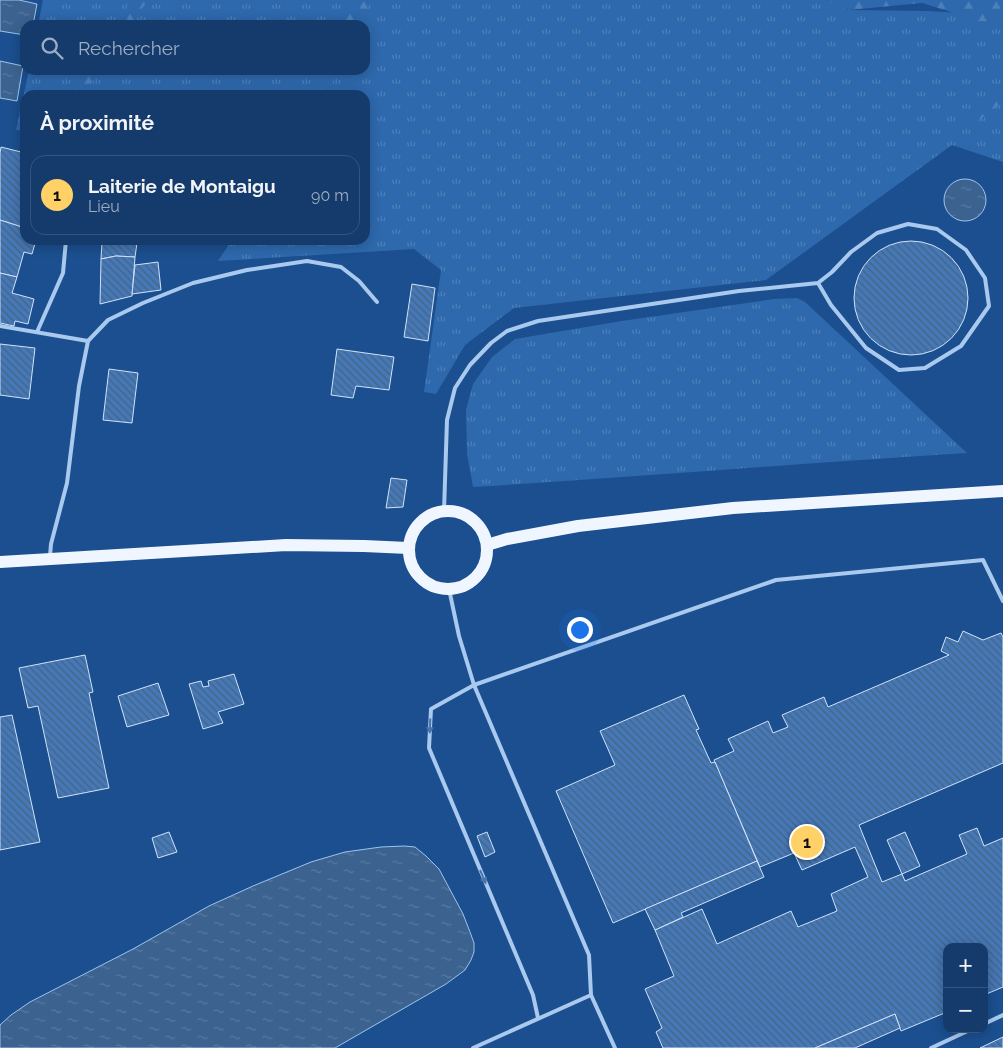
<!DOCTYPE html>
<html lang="fr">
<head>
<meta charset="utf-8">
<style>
  :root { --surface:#143b6b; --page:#214673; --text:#f1f3f6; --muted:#9dadc1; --line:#33557e; --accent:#ffd166 }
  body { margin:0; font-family:Raleway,sans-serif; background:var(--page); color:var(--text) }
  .controls { position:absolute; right:15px; bottom:15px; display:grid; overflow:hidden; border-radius:10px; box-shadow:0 2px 12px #0003 }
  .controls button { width:45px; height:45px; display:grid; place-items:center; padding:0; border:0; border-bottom:1px solid var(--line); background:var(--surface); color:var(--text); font:25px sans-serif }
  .you { position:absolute; left:579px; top:629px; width:18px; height:18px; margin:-12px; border:4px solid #fff; border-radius:50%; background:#1a73e8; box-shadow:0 0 0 8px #1a73e833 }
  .badge { display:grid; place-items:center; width:32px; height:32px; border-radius:50%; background:var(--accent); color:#111; font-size:16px; font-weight:700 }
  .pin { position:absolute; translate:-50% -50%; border:2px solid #fff; box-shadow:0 1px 5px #0006 }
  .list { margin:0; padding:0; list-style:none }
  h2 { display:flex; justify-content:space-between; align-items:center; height:65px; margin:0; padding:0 20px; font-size:21px }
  h2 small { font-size:16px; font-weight:400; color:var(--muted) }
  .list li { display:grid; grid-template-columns:32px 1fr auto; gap:15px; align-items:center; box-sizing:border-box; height:80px; margin:0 10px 10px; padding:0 10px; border:1px solid var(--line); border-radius:15px }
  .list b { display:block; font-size:19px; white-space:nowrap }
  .list p { margin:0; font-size:16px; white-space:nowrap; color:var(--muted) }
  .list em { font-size:16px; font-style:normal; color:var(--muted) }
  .icon { flex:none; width:28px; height:28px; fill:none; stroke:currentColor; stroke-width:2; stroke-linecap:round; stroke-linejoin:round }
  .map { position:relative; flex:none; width:1003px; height:1048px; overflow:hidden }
  .search { position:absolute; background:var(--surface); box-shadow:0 2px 12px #0003; left:20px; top:20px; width:350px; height:55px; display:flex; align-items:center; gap:12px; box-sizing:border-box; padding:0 18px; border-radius:15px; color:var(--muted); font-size:19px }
  .panel { position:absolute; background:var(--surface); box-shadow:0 2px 12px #0003; left:20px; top:90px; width:350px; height:155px; border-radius:15px }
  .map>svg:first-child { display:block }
  .grass { fill:url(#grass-tufts) }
  .forest { fill:url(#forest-firs) }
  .water { fill:url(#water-ripples); stroke:#9cc4f0 }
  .building { fill:url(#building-back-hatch); stroke:#cfe3fa }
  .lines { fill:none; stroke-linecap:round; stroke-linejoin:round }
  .lane { stroke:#a9c9ee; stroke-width:4 }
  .primary { stroke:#f0f6ff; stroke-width:12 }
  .oneway { fill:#4674ac }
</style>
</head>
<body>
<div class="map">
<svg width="1003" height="1048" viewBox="0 0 1003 1048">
  <defs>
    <pattern id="grass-tufts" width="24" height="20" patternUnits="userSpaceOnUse" patternTransform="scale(1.25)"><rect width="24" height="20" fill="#2e69ad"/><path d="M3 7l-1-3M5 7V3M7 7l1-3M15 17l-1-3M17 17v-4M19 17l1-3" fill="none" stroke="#4d80b9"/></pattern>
    <pattern id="forest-firs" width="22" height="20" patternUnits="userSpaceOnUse" patternTransform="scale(1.25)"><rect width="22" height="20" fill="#2e69ad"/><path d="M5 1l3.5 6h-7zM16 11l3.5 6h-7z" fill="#4d80b9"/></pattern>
    <pattern id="water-ripples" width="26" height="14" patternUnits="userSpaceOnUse" patternTransform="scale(1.25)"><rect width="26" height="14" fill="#3c6290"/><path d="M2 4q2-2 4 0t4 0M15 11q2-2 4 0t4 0" fill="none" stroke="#597aa1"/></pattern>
    <pattern id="building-back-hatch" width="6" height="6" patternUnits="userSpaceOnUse" patternTransform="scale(1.25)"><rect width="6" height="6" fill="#4478b7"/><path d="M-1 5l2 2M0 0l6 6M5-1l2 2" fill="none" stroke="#486282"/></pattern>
  </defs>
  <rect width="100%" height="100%" fill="#1b4f8f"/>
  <g class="grass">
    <path d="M 43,0 L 826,0 L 849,10 L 929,11 L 990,15 L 1003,19 L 1003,93 L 977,120 L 1003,102 L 1003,162 L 952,145 L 766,280 L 514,308 L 465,345 L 436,394 L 424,392 L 441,270 L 414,249 L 218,261 L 232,240 L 365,240 L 365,95 L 25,95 L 25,131 L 16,130 L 29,70 L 365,70 L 365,25 L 38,25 Z"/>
    <path d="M 797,298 L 805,302 L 967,453 C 802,463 638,477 473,487 L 467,454 L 466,410 L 473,384 L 492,357 L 515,339 L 622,321 L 774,299 Z"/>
  </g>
  <g class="forest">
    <path d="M 132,0 L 148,0 L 130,25 L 117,25 Z"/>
    <path d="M 350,0 L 371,0 L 362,25 L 342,25 Z"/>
    <path d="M 825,0 L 1003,0 L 1003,28 L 922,3 L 849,10 Z"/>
    <path d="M 87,70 L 99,70 L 84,95 L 72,95 L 74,88 Z"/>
    <path d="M 328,70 L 339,70 L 325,95 L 314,95 Z"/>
    <path d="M 1003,89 L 1003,102 L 975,123 L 971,119 Z"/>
  </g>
  <g class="water">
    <path d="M 0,0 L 19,0 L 37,4 L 33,25 L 25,25 L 25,35 L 0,31 Z"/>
    <path d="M 0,61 L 23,66 L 17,101 L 0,98 Z"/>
    <circle cx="965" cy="200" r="21"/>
    <path d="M 404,846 L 415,847 L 426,856 L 439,869 L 463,914 L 470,932 L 474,943 L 474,952 L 471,960 L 465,970 L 446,984 L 335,1048 L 0,1048 L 0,1025 L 11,1015 L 30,1002 L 133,949 L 209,906 L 253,886 L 311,862 L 345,852 L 381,847 Z"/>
  </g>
  <g class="building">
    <path d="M 1,147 L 25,153 L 25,228 L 0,220 L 0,153 Z"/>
    <path d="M 0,220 L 25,228 L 25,240 L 36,240 L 32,254 L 24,252 L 17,277 L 0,273 Z"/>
    <circle cx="911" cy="298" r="57"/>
    <path d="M 102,242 L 137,243 L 135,257 L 116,256 L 101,259 Z"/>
    <path d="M 116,256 L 135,257 L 132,296 L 100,304 L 101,259 Z"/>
    <path d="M 158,262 L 161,290 L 132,294 L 135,265 Z"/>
    <path d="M 0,273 L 17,277 L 12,293 L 34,299 L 28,324 L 15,321 L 14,326 L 0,323 Z"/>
    <path d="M 412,284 L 435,288 L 428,341 L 404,337 Z"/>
    <path d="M 0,344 L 35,348 L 29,399 L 0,395 Z"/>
    <path d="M 337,349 L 394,357 L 389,390 L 356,386 L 353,398 L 331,395 Z"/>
    <path d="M 109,369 L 138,373 L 132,423 L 103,420 Z"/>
    <path d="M 391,478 L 407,480 L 403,507 L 386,508 Z"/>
    <path d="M 963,631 L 983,640 L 1001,633 L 1003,637 L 1003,763 L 859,825 L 882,882 L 902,874 L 905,881 L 967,854 L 959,835 L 977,828 L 984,846 L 1003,838 L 1003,987 L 984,995 L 984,947 L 947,947 L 947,1012 L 901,1031 L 895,1014 L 815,1048 L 663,1048 L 656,1032 L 662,1028 L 645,989 L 674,976 L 655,930 L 702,909 L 717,944 L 791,911 L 798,927 L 837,911 L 831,894 L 868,877 L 855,847 L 802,870 L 794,853 L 760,867 L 714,760 L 734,751 L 728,739 L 768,721 L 773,733 L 788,727 L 782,715 L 824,697 L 828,707 L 949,655 L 941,651 L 946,637 L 958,642 Z"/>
    <path d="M 85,655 L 93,692 L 89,693 L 109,788 L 58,798 L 38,706 L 28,708 L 19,668 Z"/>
    <path d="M 234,674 L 244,704 L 218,712 L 223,723 L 203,729 L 189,684 L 201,681 L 203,687 L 209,686 L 208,681 Z"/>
    <path d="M 158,683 L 169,715 L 127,727 L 118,696 Z"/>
    <path d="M 684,695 L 699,729 L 696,730 L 711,763 L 715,762 L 757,861 L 613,923 L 556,791 L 615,765 L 600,731 Z"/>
    <path d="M 12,715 L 40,842 L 0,850 L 0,717 Z"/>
    <path d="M 169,832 L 177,852 L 158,858 L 152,838 Z"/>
    <path d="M 487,832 L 495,852 L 485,857 L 477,836 Z"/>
    <path d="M 905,832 L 920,866 L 902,874 L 887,840 Z"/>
    <path d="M 757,861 L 764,877 L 681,913 L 683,917 L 655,930 L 645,909 Z"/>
    <path d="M 895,1014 L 900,1028 L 855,1048 L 815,1048 Z"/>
    <path d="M 1003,1037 L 1003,1048 L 980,1048 Z"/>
  </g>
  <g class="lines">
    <g class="lane">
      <path d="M 0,326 L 88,341"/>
      <path d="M 37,332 L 63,273 L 66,240"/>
      <path d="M 444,511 L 447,420 L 455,388 L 470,365 L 491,343 L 507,331 L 538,321 L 739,291 L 818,283 L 831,305 L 866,348 L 899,370 L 925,368 L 961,346 L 989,306 L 985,278 L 966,250 L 937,229 L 908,224 L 877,233 L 851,252 L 832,272 L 818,283"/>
      <path d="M 50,556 L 51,544 L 67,483 L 79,386 L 88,341 L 108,320 L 143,303 L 193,283 L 247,270 L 307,261 L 341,267 L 359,281 L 377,302"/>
      <path d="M 449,589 L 459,636 L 474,685 L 589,955 L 591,995 L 473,1048"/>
      <path d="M 591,995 L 615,1048"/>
      <path d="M 538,1018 L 533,995 L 429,748 L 431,709 L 474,685 L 776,580 L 983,560 L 1003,601"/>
      <path d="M 984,1024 L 1003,1015"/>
      <path d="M 931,1048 L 972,1029"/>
    </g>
    <g class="primary">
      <circle cx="448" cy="550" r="39"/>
      <path d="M 487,545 L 507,539 L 578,526 L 733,508 L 1003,491"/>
      <path d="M 0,562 L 286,545 L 364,546 L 408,548"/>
    </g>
  </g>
  <defs><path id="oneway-solid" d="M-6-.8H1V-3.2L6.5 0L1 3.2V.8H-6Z" transform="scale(1.25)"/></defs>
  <g class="oneway">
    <use href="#oneway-solid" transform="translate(430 726) rotate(92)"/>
    <use href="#oneway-solid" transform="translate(483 877) rotate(67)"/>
  </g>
</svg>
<div class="controls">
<button>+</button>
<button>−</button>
</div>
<div class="you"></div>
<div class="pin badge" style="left:807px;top:842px">1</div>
<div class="search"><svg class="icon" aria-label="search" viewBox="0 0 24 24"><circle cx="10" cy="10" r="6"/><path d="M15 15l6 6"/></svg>Rechercher</div>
<section class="panel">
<h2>À proximité<small></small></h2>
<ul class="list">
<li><span class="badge">1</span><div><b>Laiterie de Montaigu</b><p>Lieu</p></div><em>90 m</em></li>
</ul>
</section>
</div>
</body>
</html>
